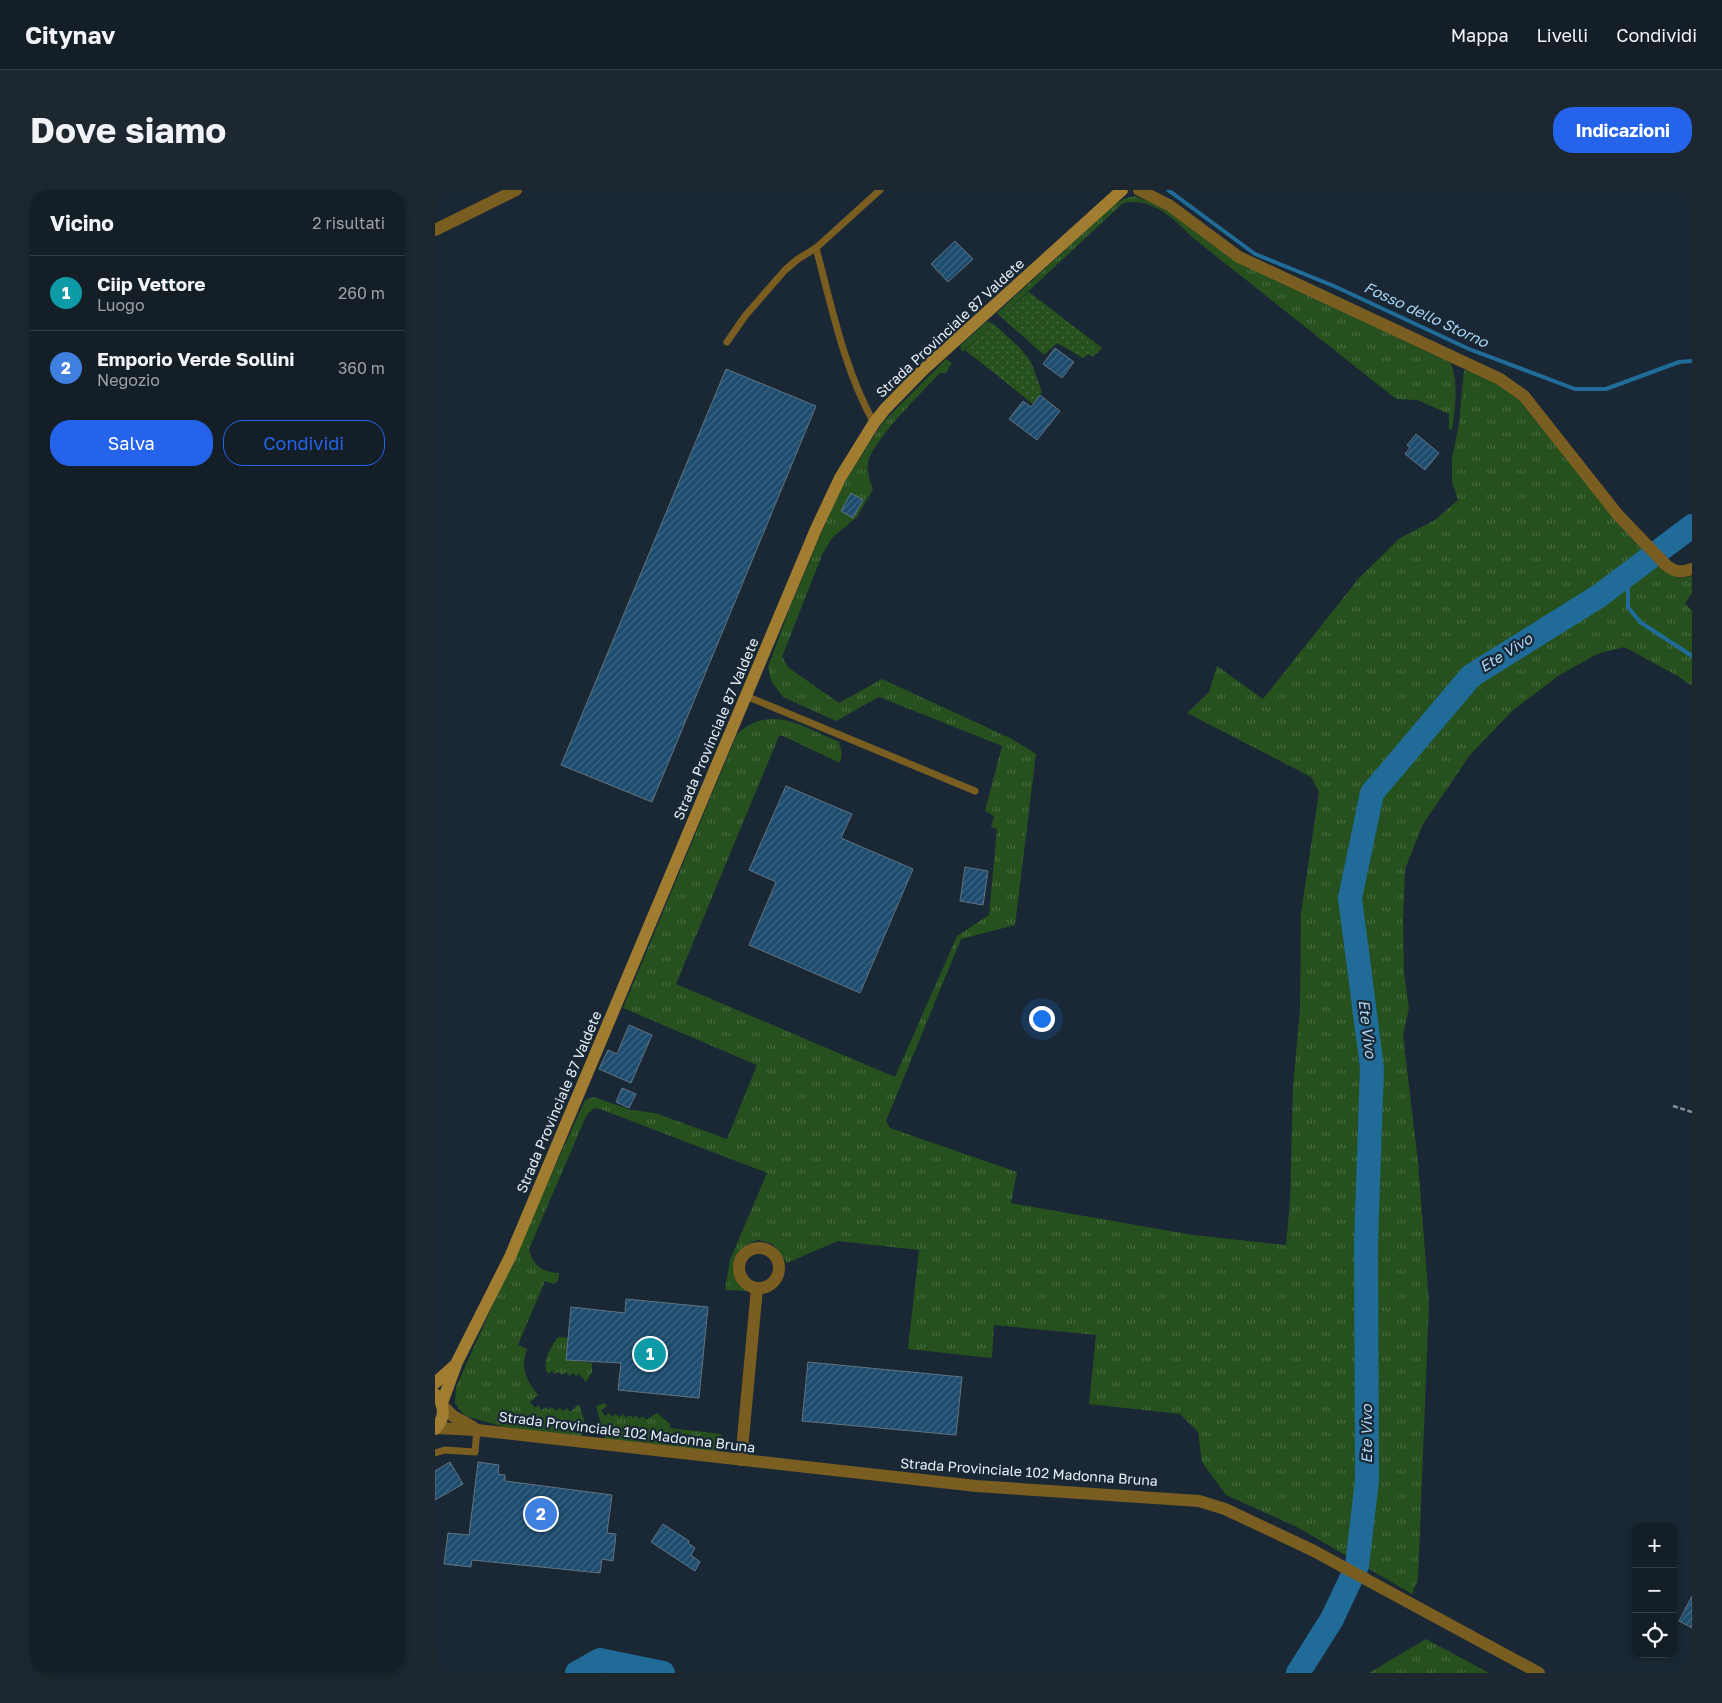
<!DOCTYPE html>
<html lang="it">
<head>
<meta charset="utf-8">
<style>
  :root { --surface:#131e27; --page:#1c272f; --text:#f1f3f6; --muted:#9da2a7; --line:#323c44; --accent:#2563eb }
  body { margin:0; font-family:"Golos Text",sans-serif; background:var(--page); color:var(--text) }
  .controls { position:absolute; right:15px; bottom:15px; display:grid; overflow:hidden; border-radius:10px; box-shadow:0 2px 8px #0003 }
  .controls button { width:45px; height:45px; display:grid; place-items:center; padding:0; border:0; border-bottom:1px solid var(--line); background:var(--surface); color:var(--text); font:25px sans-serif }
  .you { position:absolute; left:606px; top:828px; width:18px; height:18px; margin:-12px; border:4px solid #fff; border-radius:50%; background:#1a73e8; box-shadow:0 0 0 8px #1a73e833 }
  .badge { display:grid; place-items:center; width:32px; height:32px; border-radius:50%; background:var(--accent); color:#fff; font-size:16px; font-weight:700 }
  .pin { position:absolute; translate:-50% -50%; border:2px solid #fff; box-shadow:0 1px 5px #0006 }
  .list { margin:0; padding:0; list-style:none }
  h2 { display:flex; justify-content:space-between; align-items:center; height:65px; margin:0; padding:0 20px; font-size:21px }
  h2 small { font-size:16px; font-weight:400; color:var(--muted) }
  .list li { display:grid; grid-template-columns:32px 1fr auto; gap:15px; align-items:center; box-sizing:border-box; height:75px; padding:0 20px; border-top:1px solid var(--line) }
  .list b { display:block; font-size:19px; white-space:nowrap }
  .list p { margin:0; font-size:16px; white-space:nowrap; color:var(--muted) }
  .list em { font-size:16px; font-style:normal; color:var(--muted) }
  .actions { display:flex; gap:10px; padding:15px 20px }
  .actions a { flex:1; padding:11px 0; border:1px solid var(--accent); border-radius:20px; text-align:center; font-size:18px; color:var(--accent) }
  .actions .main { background:var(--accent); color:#fff }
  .icon { flex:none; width:28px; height:28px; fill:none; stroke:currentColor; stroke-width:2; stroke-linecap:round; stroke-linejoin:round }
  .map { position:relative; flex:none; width:1257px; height:1483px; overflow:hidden; border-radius:20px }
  header { display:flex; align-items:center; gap:30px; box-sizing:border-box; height:70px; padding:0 25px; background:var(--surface); border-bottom:1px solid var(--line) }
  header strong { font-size:24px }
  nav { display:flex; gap:28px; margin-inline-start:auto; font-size:18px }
  .intro { display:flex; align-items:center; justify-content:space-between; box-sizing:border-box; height:120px; padding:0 30px }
  h1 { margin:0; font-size:35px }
  .button { padding:12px 22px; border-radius:20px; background:var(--accent); color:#fff; font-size:18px; font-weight:700 }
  main { display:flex; gap:30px; padding:0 30px }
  aside { flex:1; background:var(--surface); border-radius:20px; box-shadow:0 2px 8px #0003 }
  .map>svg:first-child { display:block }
  .grass { fill:url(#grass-tufts) }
  .garden { fill:url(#garden-dots) }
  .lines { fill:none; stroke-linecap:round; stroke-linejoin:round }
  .stream { stroke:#206b98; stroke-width:4 }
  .river { stroke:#206b98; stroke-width:24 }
  .building { fill:url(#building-hatch); stroke:#627381 }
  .path { stroke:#828f99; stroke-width:2.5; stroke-dasharray:5 2.5; stroke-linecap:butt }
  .service { stroke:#795d21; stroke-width:7 }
  .minor { stroke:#795d21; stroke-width:12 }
  .tertiary { stroke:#795d21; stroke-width:12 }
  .secondary { stroke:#a17d32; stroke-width:12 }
  .labels { text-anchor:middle; stroke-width:4.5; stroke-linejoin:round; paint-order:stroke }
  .street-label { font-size:14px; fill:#e7f1f9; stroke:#192834 }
  .water-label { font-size:15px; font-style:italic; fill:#aad5f4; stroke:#192834 }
</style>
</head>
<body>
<header>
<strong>Citynav</strong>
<nav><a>Mappa</a><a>Livelli</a><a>Condividi</a></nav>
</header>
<div class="intro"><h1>Dove siamo</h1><a class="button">Indicazioni</a></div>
<main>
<aside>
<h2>Vicino<small>2 risultati</small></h2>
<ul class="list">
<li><span class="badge" style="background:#0f9aa8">1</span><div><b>Ciip Vettore</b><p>Luogo</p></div><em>260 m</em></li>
<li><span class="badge" style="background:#3f7fe0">2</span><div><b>Emporio Verde Sollini</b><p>Negozio</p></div><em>360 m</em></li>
</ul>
<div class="actions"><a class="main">Salva</a><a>Condividi</a></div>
</aside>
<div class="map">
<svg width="1257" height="1483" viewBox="0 0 1257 1483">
  <defs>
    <pattern id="grass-tufts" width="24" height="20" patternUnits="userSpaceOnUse" patternTransform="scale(1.25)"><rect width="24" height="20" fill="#26511e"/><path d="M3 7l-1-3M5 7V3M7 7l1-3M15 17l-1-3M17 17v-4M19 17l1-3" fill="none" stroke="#466a3f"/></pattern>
    <pattern id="garden-dots" width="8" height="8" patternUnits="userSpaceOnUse" patternTransform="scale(1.25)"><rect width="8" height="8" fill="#26511e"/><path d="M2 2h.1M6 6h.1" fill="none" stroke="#466a3f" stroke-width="1.8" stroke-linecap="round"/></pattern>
    <pattern id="building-hatch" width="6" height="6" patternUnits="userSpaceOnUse" patternTransform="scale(1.25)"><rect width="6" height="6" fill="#1d4c6e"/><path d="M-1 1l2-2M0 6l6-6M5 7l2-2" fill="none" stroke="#3e6683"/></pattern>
  </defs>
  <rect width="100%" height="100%" fill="#192834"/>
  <g class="grass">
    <path d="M 699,6 L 726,16 L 808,73 L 1016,173 C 1024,195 1020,217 1017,240 L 1014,239 L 1014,224 L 982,210 L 961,209 L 757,47 C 739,29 717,7 688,13 L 566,127 L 562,123 L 680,14 L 689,9 Z"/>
    <path d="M 552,131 L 559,134 L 527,162 L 525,156 Z"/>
    <path d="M 511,169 L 517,173 L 511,183 L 505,183 C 488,201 437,251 433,273 C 432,283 435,291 438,299 L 422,327 L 397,348 L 387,365 L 347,467 L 354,478 L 404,513 L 447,489 L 577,549 L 601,564 L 580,735 L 526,749 L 451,931 L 455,938 L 582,982 L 576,1013 L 758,1045 L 851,1055 L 855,1011 L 858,897 L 865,819 L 866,723 L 884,602 L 876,587 L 752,523 L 774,502 L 782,476 L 828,509 L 924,388 L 965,348 L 1000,330 L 1023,310 L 1017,292 L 1017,268 L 1024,234 L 1029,181 L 1033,178 L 1080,203 L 1236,383 L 1244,388 L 1257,386 L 1257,403 L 1250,413 L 1257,421 L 1257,496 L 1241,485 L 1189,457 L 1162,464 L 1123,486 L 1076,522 L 1035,565 L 988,634 L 970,679 L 968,731 L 969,783 L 974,818 L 968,845 L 983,972 L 994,1112 L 983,1389 L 977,1404 L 862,1337 L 791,1305 L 767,1272 L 763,1242 L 745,1224 L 654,1214 L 661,1145 L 559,1135 L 557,1168 L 473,1159 L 484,1060 L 403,1051 L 352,1073 L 338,1054 L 323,1050 C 305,1055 297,1067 300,1085 L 313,1098 L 312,1101 L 290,1100 L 295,1070 L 332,983 L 165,919 L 160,918 L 152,924 L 94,1059 C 97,1076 108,1082 124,1083 L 123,1091 L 119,1094 L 110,1091 L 83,1155 L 92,1159 C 85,1179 91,1190 103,1205 L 95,1212 L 100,1218 L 103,1215 L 107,1220 L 111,1217 L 113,1220 L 117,1217 L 121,1221 L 125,1218 L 128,1221 L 132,1218 L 135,1222 L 144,1214 L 149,1229 L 147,1246 L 66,1238 L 66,1236 L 30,1226 L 20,1213 L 21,1197 L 150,910 L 159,907 L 196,920 L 220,923 L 292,949 L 322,875 L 188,818 L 302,544 C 337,513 368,537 404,552 L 407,564 L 405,573 L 348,546 L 344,546 L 241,794 L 460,887 L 522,746 L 554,725 L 562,639 L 556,637 L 559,626 L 550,621 L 567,556 L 444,507 L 401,531 L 348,507 L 336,491 L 333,477 L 356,415 L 406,297 L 448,232 Z"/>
    <path d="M 123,1147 L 133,1148 L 131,1170 L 157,1173 L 157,1182 L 151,1192 L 144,1184 L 141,1186 L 138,1183 L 134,1186 L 131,1182 L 127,1185 L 124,1182 L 120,1184 L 117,1181 L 113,1184 C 106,1172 116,1157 123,1147 Z"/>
    <path d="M 170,1213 L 172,1216 L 166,1220 L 170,1226 L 174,1223 L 177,1227 L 181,1224 L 184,1227 L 188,1224 L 191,1228 L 195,1225 L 198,1228 L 201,1225 L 204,1229 L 208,1226 L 211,1230 L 222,1223 L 235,1234 L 235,1238 L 286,1244 L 283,1263 L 174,1251 L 170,1248 L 161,1216 Z"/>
    <path d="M 991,1449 L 1054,1483 L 934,1483 Z"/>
  </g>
  <g class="garden">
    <path d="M 594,102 L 667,158 L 658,167 L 653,164 L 648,168 L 622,153 L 609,165 L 566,127 Z"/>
    <path d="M 559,134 L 585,158 L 596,172 L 607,202 L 598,214 L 530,160 Z"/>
  </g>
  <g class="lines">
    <g class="stream">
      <path d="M 733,0 L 820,64 L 899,96 L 1034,159 L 1140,199 L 1171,199 L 1244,172 L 1257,171"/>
      <path d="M 1193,384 L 1193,417 L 1205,432 L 1257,466"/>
    </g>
    <g class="river">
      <path d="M 142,1483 L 165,1470 L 228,1483"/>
      <path d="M 863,1483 L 897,1429 L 922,1376 L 932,1290 L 931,1053 L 937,878 L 915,708 L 937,603 L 1036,486 L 1164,406 L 1257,336"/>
    </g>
  </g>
  <g class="building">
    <path d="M 520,51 L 538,69 L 513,92 L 496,74 Z"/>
    <path d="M 620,158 L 639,172 L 627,188 L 608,174 Z"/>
    <path d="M 291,179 L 381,216 L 217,612 L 126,575 Z"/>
    <path d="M 605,205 L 625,221 L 602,250 L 574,229 L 588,211 L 596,217 Z"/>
    <path d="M 981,244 L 1004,263 L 990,280 L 970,264 L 975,258 L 972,255 Z"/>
    <path d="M 416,303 L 428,310 L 418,328 L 406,321 Z"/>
    <path d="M 351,596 L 417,624 L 406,648 L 478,679 L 425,803 L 314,755 L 341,692 L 314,680 Z"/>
    <path d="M 530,677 L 553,681 L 548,715 L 525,711 Z"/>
    <path d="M 194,835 L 217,845 L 196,893 L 164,879 L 173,860 L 182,864 Z"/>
    <path d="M 187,898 L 201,904 L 194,918 L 181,912 Z"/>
    <path d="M 191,1109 L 273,1117 L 264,1208 L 183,1200 L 186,1173 L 131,1170 L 136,1117 L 190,1123 Z"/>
    <path d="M 373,1172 L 527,1187 L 521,1245 L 367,1231 Z"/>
    <path d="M 15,1272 L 28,1294 L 0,1310 L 0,1281 Z"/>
    <path d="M 43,1272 L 64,1275 L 63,1284 L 70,1285 L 70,1291 L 177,1305 L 172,1343 L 181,1344 L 178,1371 L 167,1369 L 165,1383 L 37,1370 L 36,1377 L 9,1374 L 13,1343 L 34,1345 Z"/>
    <path d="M 228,1334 L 254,1351 L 253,1353 L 260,1358 L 256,1365 L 265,1372 L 260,1381 L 216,1352 Z"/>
    <path d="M 1257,1406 L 1257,1438 L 1244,1431 Z"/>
  </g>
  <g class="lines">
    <path class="path" d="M 1238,916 L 1257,922"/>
    <g class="service">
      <path d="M 381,58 C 397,118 409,179 439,233"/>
      <path d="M 292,152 L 310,126 L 350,80 L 363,69 L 381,58 L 445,0"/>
      <path d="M 311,506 L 540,601"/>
      <path d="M 0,1263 L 10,1260 L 40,1262 L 42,1240"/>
    </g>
    <g class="minor">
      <path d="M 704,0 L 734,15 L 804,67 L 1065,189 L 1089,206 L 1183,325 L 1231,375 C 1240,382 1246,383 1257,379"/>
      <path d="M 0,40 L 81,0"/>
      <circle cx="324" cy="1078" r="20"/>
      <path d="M 306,1270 L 322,1098"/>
    </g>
    <g class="tertiary">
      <path d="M 8,1216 L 18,1226 L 38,1237"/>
      <path d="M 1,1238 L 42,1240 L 541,1296 L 764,1311 L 790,1319 L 877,1360 L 1104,1483"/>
    </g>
    <g class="secondary">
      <path d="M 0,1193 L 19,1176"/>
      <path d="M 0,1204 C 11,1215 10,1229 0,1239"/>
      <path d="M 7,1213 L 22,1172 L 75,1067 L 381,339 L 405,288 L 439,233 L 450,219 L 488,180 L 687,0"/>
    </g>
  </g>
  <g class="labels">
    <g class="street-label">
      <text transform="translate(515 138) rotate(-43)" y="5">Strada Provinciale 87 Valdete</text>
      <text transform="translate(281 539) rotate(-67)" y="5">Strada Provinciale 87 Valdete</text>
      <text transform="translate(124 912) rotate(-67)" y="5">Strada Provinciale 87 Valdete</text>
      <text transform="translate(192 1242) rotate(7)" y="5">Strada Provinciale 102 Madonna Bruna</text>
      <text transform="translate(594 1282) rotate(4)" y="5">Strada Provinciale 102 Madonna Bruna</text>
    </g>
    <g class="water-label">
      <text transform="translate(991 125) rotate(25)" y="5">Fosso dello Storno</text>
      <text transform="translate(1071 463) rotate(-32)" y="5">Ete Vivo</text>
      <text transform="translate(932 839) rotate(83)" y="5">Ete Vivo</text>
      <text transform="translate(932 1244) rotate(-90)" y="5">Ete Vivo</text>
    </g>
  </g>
</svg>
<div class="controls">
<button>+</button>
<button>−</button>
<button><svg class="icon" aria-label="locate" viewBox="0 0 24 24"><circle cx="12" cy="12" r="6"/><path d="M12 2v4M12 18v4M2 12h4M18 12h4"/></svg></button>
</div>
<div class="you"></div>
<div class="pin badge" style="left:215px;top:1164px;background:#0f9aa8">1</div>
<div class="pin badge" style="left:106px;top:1324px;background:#3f7fe0">2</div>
</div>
</main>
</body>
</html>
